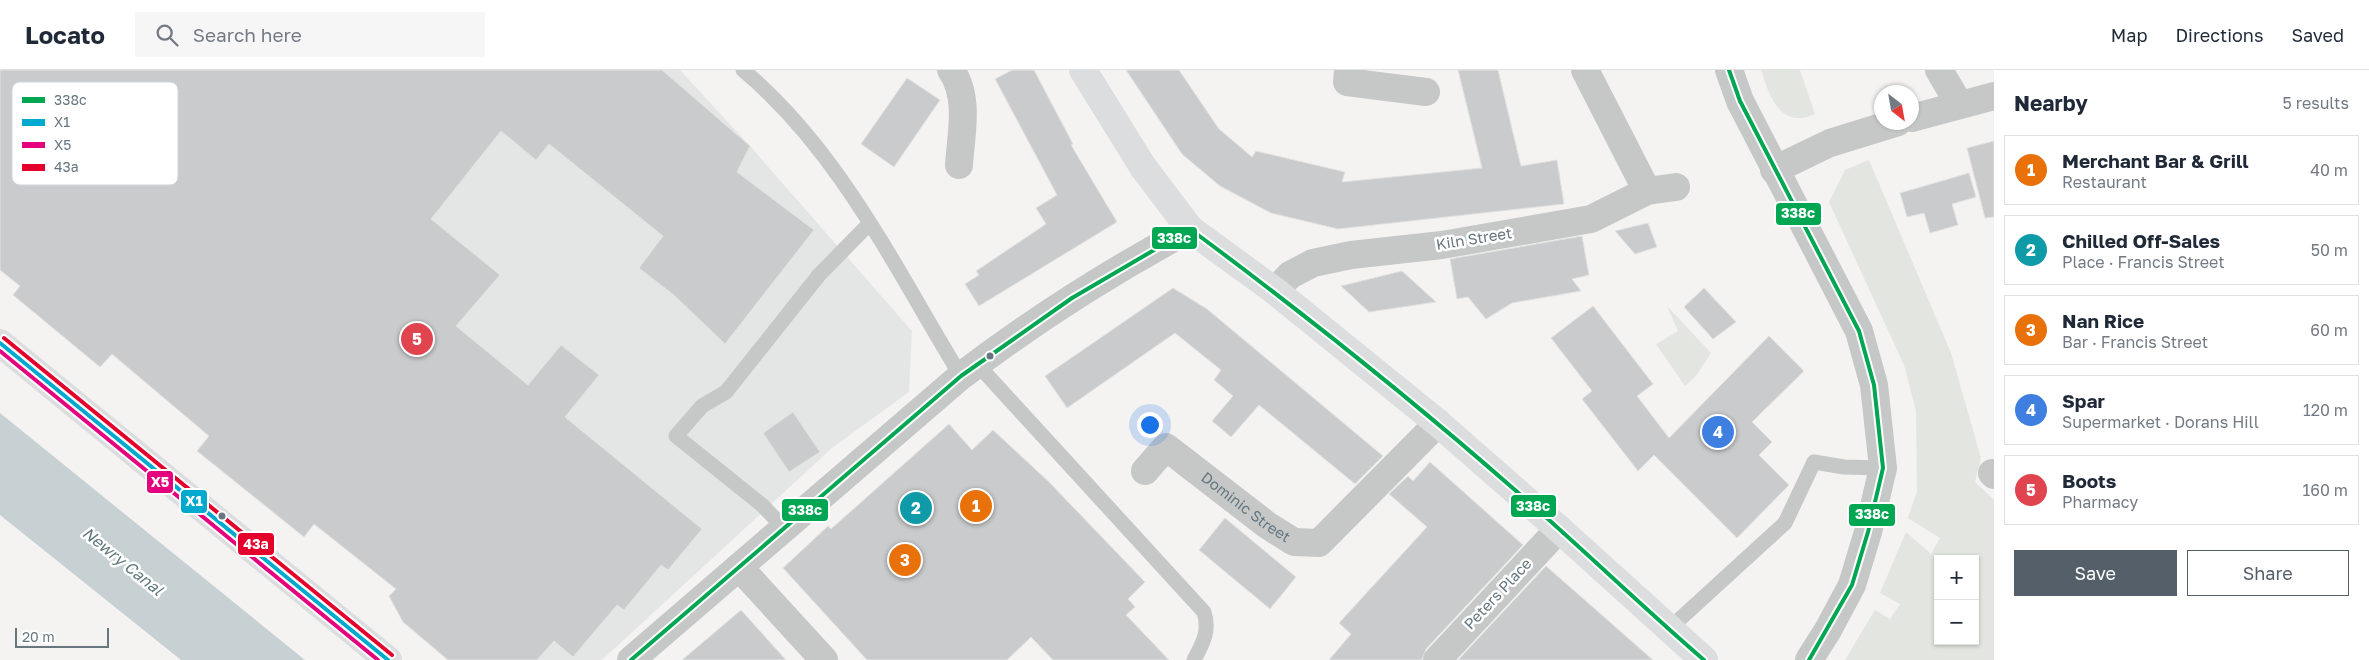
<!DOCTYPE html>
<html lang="en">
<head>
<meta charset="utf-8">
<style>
  :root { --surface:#fff; --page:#f6f6f7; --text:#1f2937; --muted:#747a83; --line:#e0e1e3; --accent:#555f6a }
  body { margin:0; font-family:"Golos Text",sans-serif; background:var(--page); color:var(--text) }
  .controls { position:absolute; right:15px; bottom:15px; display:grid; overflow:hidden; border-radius:0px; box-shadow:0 1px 4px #0004 }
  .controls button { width:45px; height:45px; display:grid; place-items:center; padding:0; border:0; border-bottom:1px solid var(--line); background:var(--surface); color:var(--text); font:25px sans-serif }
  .compass { position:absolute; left:1874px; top:15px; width:45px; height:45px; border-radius:50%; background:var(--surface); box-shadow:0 1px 4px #0004; rotate:149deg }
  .scale { position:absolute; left:15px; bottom:12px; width:94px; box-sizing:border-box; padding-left:5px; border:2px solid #667780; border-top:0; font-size:14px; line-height:18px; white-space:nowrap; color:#667780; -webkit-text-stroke:4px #fff; paint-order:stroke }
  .you { position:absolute; left:1149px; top:354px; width:18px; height:18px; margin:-12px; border:4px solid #fff; border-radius:50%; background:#1a73e8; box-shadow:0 0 0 8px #1a73e833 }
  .badge { display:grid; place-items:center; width:32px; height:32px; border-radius:50%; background:var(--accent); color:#fff; font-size:16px; font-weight:700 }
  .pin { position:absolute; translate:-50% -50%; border:2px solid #fff; box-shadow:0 1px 5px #0006 }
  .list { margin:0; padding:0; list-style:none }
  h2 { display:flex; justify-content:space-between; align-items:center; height:65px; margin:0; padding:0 20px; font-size:21px }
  h2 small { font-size:16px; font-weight:400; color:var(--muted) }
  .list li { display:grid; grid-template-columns:32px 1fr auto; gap:15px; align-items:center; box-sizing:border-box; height:70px; margin:0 10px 10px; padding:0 10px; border:1px solid var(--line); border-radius:0px }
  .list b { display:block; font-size:19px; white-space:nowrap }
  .list p { margin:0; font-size:16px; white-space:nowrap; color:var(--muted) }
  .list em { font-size:16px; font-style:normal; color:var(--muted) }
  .actions { display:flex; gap:10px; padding:15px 20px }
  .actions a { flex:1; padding:11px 0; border:1px solid var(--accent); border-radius:0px; text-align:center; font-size:18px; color:var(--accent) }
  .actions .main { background:var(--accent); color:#fff }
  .icon { flex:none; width:28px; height:28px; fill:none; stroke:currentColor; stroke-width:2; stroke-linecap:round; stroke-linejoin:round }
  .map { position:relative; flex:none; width:1994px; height:590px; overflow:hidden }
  header { display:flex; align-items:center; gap:30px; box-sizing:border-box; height:70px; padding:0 25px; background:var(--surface); border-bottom:1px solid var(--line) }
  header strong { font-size:24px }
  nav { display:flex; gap:28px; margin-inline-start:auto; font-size:18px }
  .search { width:350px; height:45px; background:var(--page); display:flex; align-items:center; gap:12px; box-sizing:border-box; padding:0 18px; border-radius:0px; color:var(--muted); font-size:19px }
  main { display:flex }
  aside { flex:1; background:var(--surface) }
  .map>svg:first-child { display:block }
  .built { fill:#e4e5e5 }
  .green { fill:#e3e5e0; fill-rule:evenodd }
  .water { fill:#c7d0d2 }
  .building { fill:#cacbcc; stroke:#e3e2e2 }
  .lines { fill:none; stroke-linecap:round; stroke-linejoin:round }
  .service { stroke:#c6c8c8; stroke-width:15 }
  .minor { stroke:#c6c8c8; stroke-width:28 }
  .tertiary { stroke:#c6c8c8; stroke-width:28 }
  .secondary { stroke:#dcddde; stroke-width:28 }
  .primary { stroke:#dcddde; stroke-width:28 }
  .bus-1-casing { stroke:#fff; stroke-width:8 }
  .bus-2-casing { stroke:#fff; stroke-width:8 }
  .bus-3-casing { stroke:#fff; stroke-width:8 }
  .bus-4-casing { stroke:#fff; stroke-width:8 }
  .bus-1 { stroke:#00a651; stroke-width:4 }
  .bus-2 { stroke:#00a9ce; stroke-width:4 }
  .bus-3 { stroke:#e5007d; stroke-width:4 }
  .bus-4 { stroke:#e4002b; stroke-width:4 }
  .bus-dot { fill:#667780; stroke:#fff; stroke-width:2 }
  .labels { text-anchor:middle; stroke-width:5; stroke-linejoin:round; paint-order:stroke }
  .street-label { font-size:15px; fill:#667780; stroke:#fff }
  .water-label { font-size:16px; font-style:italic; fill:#62797d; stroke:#fff }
  .key { fill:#fff; stroke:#d1d6d9; stroke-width:1 }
  .key-label { font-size:14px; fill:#667780 }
  .line-badge { stroke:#fff; stroke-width:2 }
  .badge-label { font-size:14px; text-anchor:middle; font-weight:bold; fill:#fff }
</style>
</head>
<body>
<header>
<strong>Locato</strong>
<div class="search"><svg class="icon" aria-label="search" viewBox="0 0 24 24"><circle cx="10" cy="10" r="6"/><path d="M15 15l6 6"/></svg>Search here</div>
<nav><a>Map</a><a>Directions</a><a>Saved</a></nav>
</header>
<main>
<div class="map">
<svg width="1994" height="590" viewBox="0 0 1994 590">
  <rect width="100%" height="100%" fill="#f4f3f2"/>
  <path class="built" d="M 0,0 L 680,0 L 750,76 L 912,261 L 909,322 L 832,378 L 602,590 L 448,590 L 403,552 L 389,526 L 396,519 L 314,454 L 304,467 L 197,381 L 209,366 L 112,284 L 100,297 L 13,225 L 20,216 L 0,200 Z"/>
  <g class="green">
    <path d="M 1761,0 L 1800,0 L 1815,44 C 1781,60 1769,26 1761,0 Z"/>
    <path d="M 1869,90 L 1951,283 L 1981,388 L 1975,412 L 1994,430 L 1994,590 L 1845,590 L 1875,540 L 1890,549 L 1900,534 L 1880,523 L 1906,462 L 1931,484 L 1940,468 L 1908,448 L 1917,421 L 1916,341 L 1904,295 L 1829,132 L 1845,100 ZM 1938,489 L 1975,489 L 1975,571 L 1938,571 Z"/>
    <path d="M 1667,236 L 1711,283 L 1696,306 L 1685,316 L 1656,274 L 1678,261 Z"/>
  </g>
  <path class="water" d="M 0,343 L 305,590 L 181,590 L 0,445 Z"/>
  <g class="building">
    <path d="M 0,0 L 662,0 L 750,76 L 737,102 L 814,160 L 725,274 L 675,226 L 639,198 L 663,166 L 549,74 L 536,90 L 501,61 L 431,149 L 500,205 L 456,256 L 528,315 L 561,275 L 599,305 L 565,347 L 702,459 L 668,500 L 661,495 L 624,540 L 617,535 L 573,587 L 554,571 L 537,590 L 448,590 L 403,552 L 389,526 L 396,519 L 314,454 L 304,467 L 197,381 L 209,366 L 112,284 L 100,297 L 13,225 L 20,216 L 0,200 Z"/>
    <path d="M 1012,0 L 1034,0 L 1073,74 L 1071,75 L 1117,152 L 979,236 L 965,214 L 979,205 L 976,201 L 1046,154 L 1036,138 L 1057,125 L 995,9 Z"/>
    <path d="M 1126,0 L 1179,0 L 1219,59 L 1252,87 L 1256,81 L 1345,102 L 1342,112 L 1482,98 L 1458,0 L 1498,0 L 1521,96 L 1557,90 L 1564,134 L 1338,159 L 1271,143 L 1220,116 L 1182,84 Z"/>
    <path d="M 907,8 L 940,30 L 894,97 L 861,74 Z"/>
    <path d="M 1994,71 L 1994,147 L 1985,148 L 1967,78 Z"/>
    <path d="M 1969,103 L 1976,127 L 1952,134 L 1958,155 L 1930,163 L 1924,143 L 1907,147 L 1900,123 Z"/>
    <path d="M 1648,153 L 1657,177 L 1635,184 L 1615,161 Z"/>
    <path d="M 1582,166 L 1589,205 L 1572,209 L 1581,221 L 1512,233 L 1486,249 L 1468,227 L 1457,229 L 1450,189 Z"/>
    <path d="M 1402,201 L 1436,232 L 1369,242 L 1341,216 Z"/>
    <path d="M 1173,218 L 1207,239 L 1383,386 L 1355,414 L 1259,335 L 1231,367 L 1212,351 L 1233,326 L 1214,310 L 1221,300 L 1175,263 L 1067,338 L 1045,306 Z"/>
    <path d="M 1704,218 L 1736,252 L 1713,269 L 1684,237 Z"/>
    <path d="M 1593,236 L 1653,314 L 1637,326 L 1669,368 L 1769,266 L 1804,301 L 1752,352 L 1772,372 L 1759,385 L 1789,415 L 1737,468 L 1654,385 L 1638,401 L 1582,329 L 1592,321 L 1551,268 Z"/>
    <path d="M 793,342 L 820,382 L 789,402 L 763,363 Z"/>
    <path d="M 949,354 L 972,380 L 993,360 L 1049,412 L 1145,512 L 1128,529 L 1135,537 L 1126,545 L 1169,590 L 1053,590 L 1031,567 L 1007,590 L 867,590 L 783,498 L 828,456 L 831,459 Z"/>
    <path d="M 1430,392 L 1523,475 L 1426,579 L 1422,590 L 1329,590 L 1351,564 L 1339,553 L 1427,457 L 1389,424 L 1408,406 L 1413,411 Z"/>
    <path d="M 1225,448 L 1296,507 L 1270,539 L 1199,480 Z"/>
    <path d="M 1546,496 L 1595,539 L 1653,590 L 1458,590 Z"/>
    <path d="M 741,540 L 786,590 L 682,590 Z"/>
  </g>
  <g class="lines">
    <g class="service">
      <path d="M 743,0 C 840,81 896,200 961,306"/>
      <path d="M 977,294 L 1204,542 C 1210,561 1203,573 1194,590"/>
      <path d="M 783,457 L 762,435 L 676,366 L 702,336 L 726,322 L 819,205 L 869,154"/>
      <path d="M 1669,559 L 1785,453 L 1814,392 L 1844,397 L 1883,398"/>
    </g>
    <g class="minor">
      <path d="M 951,0 C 970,27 961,64 959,95"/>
      <path d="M 1348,0 L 1347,12 L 1426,22"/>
      <path d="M 1585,0 L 1647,121"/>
      <path d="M 1939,0 L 1959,34"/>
      <path d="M 1912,48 L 1994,26"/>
      <path d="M 1774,100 L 1830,73 L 1898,52"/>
      <path d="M 1275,221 L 1290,205 L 1313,193 L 1351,185 L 1442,175 L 1591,149 L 1647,121 L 1676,117"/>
      <path id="s1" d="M 1145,401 L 1166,377 L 1267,455 L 1294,472 L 1319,473 L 1438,353"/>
      <path d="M 1992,403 L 1994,405"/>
      <path d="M 739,497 L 824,590"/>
      <path d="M 631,590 L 961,306 C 1033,251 1110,202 1190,159"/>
      <path d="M 1437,590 L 1559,459"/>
    </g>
    <path class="tertiary" d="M 1729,0 L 1740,31 L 1859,261 L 1874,315 L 1883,398 L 1868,462 L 1852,515 L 1828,560 L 1809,590"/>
    <path class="secondary" d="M 1083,0 L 1143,97 L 1190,159 L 1275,221 L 1438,353 L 1559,459 L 1704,590"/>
    <path class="primary" d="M 0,273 L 388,590"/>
    <g class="bus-1-casing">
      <g id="bus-1">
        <path d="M 1729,0 L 1740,31 L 1859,261 L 1874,315 L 1883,398 L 1868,462 L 1852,515 L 1809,590"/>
        <path d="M 631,590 L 961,306 L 1072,228 L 1190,159 C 1302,242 1410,328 1515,420 C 1579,475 1640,535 1704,590"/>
      </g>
    </g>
    <g class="bus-2-casing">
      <path id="bus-2" d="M 0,273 L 388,590"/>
    </g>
    <g class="bus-3-casing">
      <path id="bus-3" d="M 0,281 L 378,590"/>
    </g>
    <g class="bus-4-casing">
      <path id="bus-4" d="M 4,268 L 392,585"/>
    </g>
    <use href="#bus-1" class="bus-1"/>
    <use href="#bus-2" class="bus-2"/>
    <use href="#bus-3" class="bus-3"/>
    <use href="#bus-4" class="bus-4"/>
  </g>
  <g class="bus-dot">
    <circle cx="990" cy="286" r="4.5"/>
    <circle cx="222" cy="446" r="4.5"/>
  </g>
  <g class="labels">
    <g class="street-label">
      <text transform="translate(1474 169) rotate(-9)" y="5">Kiln Street</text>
      <text dy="5" stroke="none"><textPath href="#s1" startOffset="132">Dominic Street</textPath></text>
      <text transform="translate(1498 524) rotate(-47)" y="5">Peters Place</text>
    </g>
    <g class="water-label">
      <text transform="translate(123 491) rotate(39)" y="6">Newry Canal</text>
    </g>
  </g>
  <rect x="12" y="12" width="166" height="103" rx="8" class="key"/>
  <rect x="22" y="27" width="23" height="6" fill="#00a651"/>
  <rect x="22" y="49" width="23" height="7" fill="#00a9ce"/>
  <rect x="22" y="72" width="23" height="6" fill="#e5007d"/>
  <rect x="22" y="94" width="23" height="7" fill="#e4002b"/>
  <g class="key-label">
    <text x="54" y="35">338c</text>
    <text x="54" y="57">X1</text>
    <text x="54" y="80">X5</text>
    <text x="54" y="102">43a</text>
  </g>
  <g class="line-badge">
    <rect x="1775" y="132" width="47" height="24" rx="5" fill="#00a651"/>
    <rect x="1151" y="156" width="47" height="24" rx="5" fill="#00a651"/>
    <rect x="146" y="400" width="28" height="24" rx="5" fill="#e5007d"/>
    <rect x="180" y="419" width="28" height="25" rx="5" fill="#00a9ce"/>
    <rect x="1510" y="424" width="47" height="24" rx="5" fill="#00a651"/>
    <rect x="781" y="428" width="48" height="24" rx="5" fill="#00a651"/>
    <rect x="1848" y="433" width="48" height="24" rx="5" fill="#00a651"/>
    <rect x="237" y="462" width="38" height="24" rx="5" fill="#e4002b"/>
  </g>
  <g class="badge-label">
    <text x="1798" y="148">338c</text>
    <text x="1174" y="173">338c</text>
    <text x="160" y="417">X5</text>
    <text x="194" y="436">X1</text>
    <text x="1533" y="441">338c</text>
    <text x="805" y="445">338c</text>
    <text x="1872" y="449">338c</text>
    <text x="256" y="479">43a</text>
  </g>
</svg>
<div class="controls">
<button>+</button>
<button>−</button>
</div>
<svg class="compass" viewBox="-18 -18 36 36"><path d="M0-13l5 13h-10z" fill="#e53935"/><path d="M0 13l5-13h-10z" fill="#747a83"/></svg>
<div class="scale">20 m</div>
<div class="you"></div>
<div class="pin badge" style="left:976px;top:436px;background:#e8710a">1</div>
<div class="pin badge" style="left:916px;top:438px;background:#0f9aa8">2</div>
<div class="pin badge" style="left:905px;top:490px;background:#e8710a">3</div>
<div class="pin badge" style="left:1718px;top:362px;background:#3f7fe0">4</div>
<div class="pin badge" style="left:417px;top:269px;background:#e0444e">5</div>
</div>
<aside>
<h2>Nearby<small>5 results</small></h2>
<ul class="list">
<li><span class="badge" style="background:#e8710a">1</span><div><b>Merchant Bar &amp; Grill</b><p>Restaurant</p></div><em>40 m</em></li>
<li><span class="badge" style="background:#0f9aa8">2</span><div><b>Chilled Off-Sales</b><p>Place · Francis Street</p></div><em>50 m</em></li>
<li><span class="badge" style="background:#e8710a">3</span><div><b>Nan Rice</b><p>Bar · Francis Street</p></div><em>60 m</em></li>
<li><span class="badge" style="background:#3f7fe0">4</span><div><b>Spar</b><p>Supermarket · Dorans Hill</p></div><em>120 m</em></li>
<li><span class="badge" style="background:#e0444e">5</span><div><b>Boots</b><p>Pharmacy</p></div><em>160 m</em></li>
</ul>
<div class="actions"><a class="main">Save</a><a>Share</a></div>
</aside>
</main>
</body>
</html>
